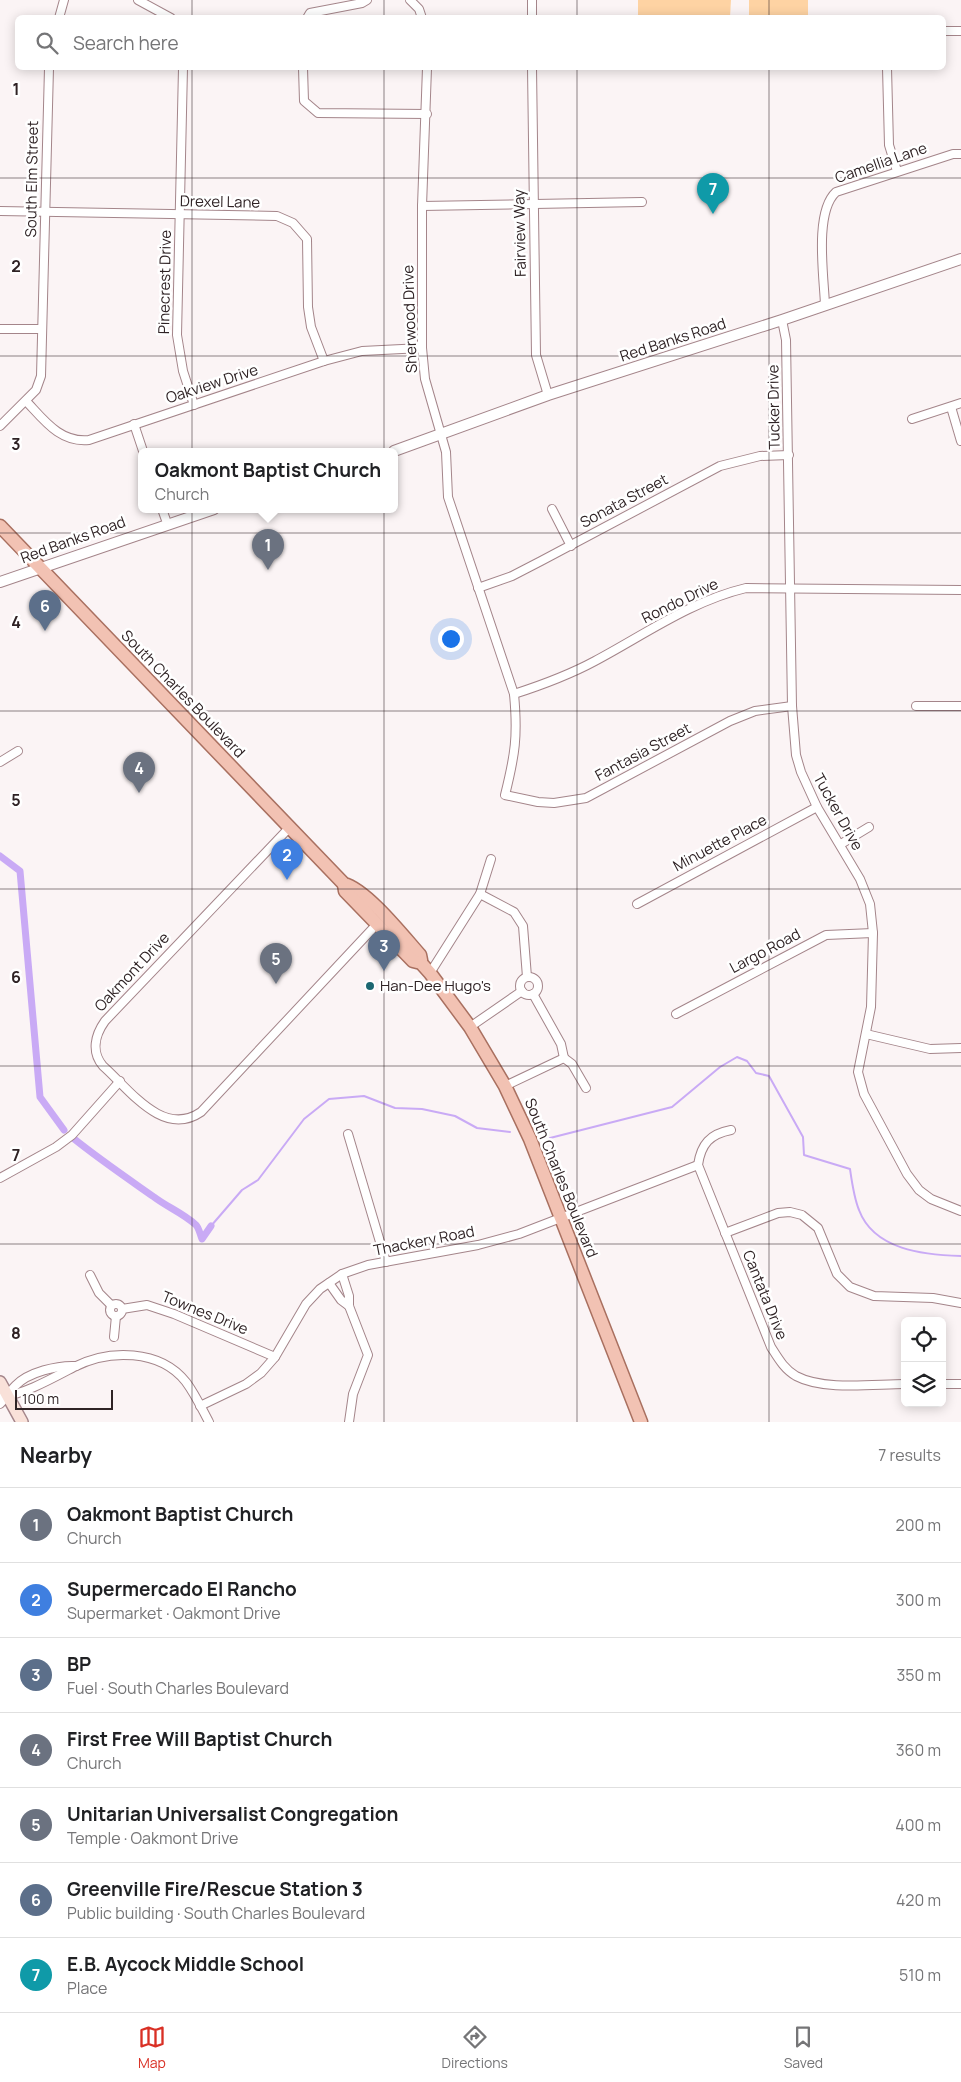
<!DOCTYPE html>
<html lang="en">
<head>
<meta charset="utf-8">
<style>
  :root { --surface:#fff; --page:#f6f6f6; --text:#202124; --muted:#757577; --line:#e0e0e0; --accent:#d93025 }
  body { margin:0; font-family:Manrope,sans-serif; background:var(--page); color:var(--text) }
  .controls { position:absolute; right:15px; bottom:15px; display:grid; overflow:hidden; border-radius:8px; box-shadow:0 2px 12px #0003 }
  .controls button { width:45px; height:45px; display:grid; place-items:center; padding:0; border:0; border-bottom:1px solid var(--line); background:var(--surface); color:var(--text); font:25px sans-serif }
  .scale { position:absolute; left:15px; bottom:12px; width:98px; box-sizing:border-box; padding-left:5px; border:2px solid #2f2325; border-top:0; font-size:14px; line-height:18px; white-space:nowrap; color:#2f2325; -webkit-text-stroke:4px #fff; paint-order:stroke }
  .you { position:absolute; left:450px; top:638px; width:18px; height:18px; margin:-12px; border:4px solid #fff; border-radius:50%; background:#1a73e8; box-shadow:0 0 0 8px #1a73e833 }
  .badge { display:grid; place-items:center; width:32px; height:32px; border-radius:50%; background:var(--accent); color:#fff; font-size:16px; font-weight:700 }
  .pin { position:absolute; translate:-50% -41px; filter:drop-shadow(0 1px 2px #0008) }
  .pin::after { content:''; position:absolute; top:26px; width:18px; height:15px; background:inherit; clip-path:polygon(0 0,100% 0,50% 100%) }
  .popup { position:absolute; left:138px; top:448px; width:260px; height:65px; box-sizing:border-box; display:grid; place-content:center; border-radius:8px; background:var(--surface); filter:drop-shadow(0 1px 4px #0005); font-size:16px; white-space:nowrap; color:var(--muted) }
  .popup b { font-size:19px; color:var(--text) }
  .popup::after { content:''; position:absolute; left:50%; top:100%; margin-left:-10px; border:10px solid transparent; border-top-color:var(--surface) }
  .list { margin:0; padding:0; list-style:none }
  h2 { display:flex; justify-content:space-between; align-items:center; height:65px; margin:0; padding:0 20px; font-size:21px }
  h2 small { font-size:16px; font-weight:400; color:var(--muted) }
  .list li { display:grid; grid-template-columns:32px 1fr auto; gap:15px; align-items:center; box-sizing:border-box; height:75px; padding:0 20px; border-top:1px solid var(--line) }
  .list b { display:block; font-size:19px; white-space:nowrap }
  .list p { margin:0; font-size:16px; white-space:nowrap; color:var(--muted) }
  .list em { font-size:16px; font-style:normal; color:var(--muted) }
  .icon { flex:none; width:28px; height:28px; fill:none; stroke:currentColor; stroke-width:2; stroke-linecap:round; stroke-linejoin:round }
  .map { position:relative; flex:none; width:961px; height:1422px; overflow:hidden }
  .search { position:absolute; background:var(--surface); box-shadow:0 2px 12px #0003; left:15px; right:15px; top:15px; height:55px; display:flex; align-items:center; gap:12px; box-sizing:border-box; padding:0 18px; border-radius:8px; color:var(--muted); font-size:19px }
  .sheet { height:590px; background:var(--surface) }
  nav { display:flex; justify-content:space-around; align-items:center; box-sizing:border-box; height:70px; border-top:1px solid var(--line); background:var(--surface); font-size:14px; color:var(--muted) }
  nav a { display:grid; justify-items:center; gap:2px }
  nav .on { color:var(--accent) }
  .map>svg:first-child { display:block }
  .green { fill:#fed3a3 }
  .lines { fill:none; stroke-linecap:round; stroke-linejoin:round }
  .stream { stroke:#c9aaf5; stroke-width:2 }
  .canal { stroke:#c9aaf5; stroke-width:7 }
  .minor-casing { stroke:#a4858a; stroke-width:10 }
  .tertiary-casing { stroke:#a4858a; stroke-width:12 }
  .secondary-casing { stroke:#a4858a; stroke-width:14 }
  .primary-casing { stroke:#a97060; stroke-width:15 }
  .minor { stroke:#fff; stroke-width:8 }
  .tertiary { stroke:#fff; stroke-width:10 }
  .secondary { stroke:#f9e1d9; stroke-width:11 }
  .primary { stroke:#f2c2b3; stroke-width:12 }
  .grid { fill:none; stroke:#2f2325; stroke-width:1; stroke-opacity:0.55 }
  .poi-dot { fill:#1c6771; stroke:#fff; stroke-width:2 }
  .labels { text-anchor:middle; stroke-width:5; stroke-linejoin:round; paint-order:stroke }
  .street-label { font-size:15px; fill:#2f2325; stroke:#fff }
  .poi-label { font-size:15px; fill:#2f2325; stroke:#fff; text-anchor:start }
  .grid-label { font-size:16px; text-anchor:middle; font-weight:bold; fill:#2f2325; stroke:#fff; stroke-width:5; stroke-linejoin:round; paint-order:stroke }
</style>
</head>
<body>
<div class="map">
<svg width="961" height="1422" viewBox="0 0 961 1422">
  <rect width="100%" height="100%" fill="#fbf4f5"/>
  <g class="green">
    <path d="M 638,0 L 731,0 L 730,17 L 638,17 Z"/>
    <rect x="749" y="0" width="59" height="17"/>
  </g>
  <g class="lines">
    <g class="stream">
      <path d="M 550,1138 L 672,1107 L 720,1067 L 737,1057 L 747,1061 L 756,1073 L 769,1076 L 803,1137 L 804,1155 L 850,1169 C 852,1183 854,1198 859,1210 C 874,1250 924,1255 961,1256"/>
      <path d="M 211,1226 L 242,1190 L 258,1180 L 304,1119 L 329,1099 L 364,1096 L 395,1108 L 422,1109 L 455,1116 L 477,1128 L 510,1132"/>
    </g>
    <g class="canal">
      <path d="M 0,856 L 20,871 L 40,1097 L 64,1130"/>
      <path d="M 73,1138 C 99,1159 127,1178 154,1197 C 167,1207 183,1213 196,1225 C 199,1228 200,1234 202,1239 L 211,1226"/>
    </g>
    <g class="minor-casing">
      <g id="minor">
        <path d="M 138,0 L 171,18"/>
        <path d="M 410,0 L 419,9 L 422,18"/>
        <path d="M 532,0 L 532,18"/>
        <path d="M 59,18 L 64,0"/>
        <path d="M 307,18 L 310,13 L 362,3 L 367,0"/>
        <path d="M 944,31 L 961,31"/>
        <path d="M 183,68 L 177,335 L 183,371 L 194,405"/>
        <path d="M 303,68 L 304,101 L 318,113 L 427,114"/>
        <path d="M 427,68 L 422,206 L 422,348 L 425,379 L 446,452 L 448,497 L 514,694 C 518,736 515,755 505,795 L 538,802 L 554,803 L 586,798 L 730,721 L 755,711 L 792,706"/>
        <path d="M 532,68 L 536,355 L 548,395"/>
        <path d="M 887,68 L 889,145 L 897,171"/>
        <path d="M 422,206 L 642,202"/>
        <path d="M 0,211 L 277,216 L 293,223 L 307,239 L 308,307 L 311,327 L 324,361"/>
        <path d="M 825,305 C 824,277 814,212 836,192 L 953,154 L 961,154"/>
        <path d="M 782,320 L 786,340 L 792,706 L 796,755 L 801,772 L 817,807 L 860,879 L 870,904 L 873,933 L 871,1007 L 858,1072 L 864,1094 L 907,1174 L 919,1190 L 931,1199 L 961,1211"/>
        <path d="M 0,329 L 42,329"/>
        <path d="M 26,401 C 44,420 60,443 89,440 L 324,361 L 362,351 L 422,348"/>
        <path d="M 951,407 L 961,441"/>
        <path d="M 912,419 L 961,403"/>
        <path d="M 134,424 L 143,451"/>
        <path d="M 0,426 L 36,390 L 41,376 L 49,68"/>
        <path d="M 162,509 L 167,523"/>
        <path d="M 552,509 L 571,546"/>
        <path d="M 478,588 L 512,576 L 541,561 L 720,466 L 760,456 L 789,455"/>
        <path d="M 514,694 C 542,685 569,675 595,661 C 644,635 691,601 746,588 L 961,590"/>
        <path d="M 916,706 L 961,706"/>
        <path d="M 0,762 L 18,751"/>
        <path d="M 289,828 L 105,1021 C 95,1035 91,1052 103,1066 C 130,1090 163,1138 201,1112 L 377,924"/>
        <path d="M 841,844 L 869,827"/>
        <path d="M 480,894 L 514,912 L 523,926 L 527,977"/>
        <path d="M 637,904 L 817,807"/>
        <path d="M 430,973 L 480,894 L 491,859"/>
        <circle cx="529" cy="986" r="9"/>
        <path d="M 533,994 L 561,1044 L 564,1058"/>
        <path d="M 676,1014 L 826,935 L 873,933"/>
        <path d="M 470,1027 L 522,991"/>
        <path d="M 866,1034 L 930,1049 L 961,1048"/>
        <path d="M 564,1058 L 572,1064 L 586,1088"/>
        <path d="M 505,1086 L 564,1058"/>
        <path d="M 731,1130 C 710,1134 701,1144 698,1165 L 771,1347 C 778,1358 784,1369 796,1376 C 824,1391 874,1384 905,1384"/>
        <path d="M 348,1134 L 386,1262"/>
        <path d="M 0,1178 L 56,1147 L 72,1135 L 120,1081"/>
        <path d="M 725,1233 L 778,1213 L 790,1212 L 802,1215 L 818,1228 L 837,1274 L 850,1287 L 874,1296 L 933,1298 L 961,1303"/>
        <path d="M 342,1274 L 349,1296 L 349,1306 L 368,1355 L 353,1394 L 349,1422"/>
        <path d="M 90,1275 L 99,1293 L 111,1305"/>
        <path d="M 329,1283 L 341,1300 L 349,1306"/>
        <circle cx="116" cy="1310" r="6"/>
        <path d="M 122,1309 L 147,1305 L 174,1314 L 275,1357"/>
        <path d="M 114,1337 L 116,1316"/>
        <path d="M 942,1384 L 961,1384"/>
        <path d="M 0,1397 C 23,1395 53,1378 74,1367 C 109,1349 160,1349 186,1382 C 195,1394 202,1409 209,1422"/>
        <path d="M 0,1404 C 6,1398 10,1391 15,1386 C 28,1372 58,1365 76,1366"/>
        <path d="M 200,1406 L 246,1384 L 261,1373 L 275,1357 L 306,1304 L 320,1289 L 342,1274 L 368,1265 L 478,1245 L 519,1234 L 698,1165"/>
      </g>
    </g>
    <g class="tertiary-casing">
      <g id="tertiary">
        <path d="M 394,451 L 548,395 L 782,320 L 961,259"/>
        <path d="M 0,582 L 214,509"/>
      </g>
    </g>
    <g class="secondary-casing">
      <path id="secondary" d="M 0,1382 L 22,1422"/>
    </g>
    <g class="primary-casing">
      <g id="primary">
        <path d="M 0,526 L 344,884 C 366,889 404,937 420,955 L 421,960"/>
        <path d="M 344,884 L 345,891 L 413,961 L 421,963 L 430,973 L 470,1027 L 505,1086 L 530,1139 L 641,1422"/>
      </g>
    </g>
    <use href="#minor" class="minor"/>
    <use href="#tertiary" class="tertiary"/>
    <use href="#secondary" class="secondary"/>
    <use href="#primary" class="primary"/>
  </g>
  <path class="grid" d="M 192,0 L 192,18M 384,0 L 384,18M 577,0 L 577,18M 769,0 L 769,18M 192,68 L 192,1422M 384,68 L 384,1422M 577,68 L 577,1422M 769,68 L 769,1422M 0,178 L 961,178M 0,356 L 961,356M 0,533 L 961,533M 0,711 L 961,711M 0,889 L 961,889M 0,1066 L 961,1066M 0,1244 L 961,1244"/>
  <circle class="poi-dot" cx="370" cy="986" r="5"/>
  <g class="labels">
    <g class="street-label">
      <text transform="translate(881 163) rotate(-19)" y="5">Camellia Lane</text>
      <text transform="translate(32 179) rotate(-89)" y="5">South Elm Street</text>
      <text transform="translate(220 202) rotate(1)" y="5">Drexel Lane</text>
      <text transform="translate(520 233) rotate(-91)" y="5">Fairview Way</text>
      <text transform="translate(165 282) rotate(-89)" y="5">Pinecrest Drive</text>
      <text transform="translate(410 319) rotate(-92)" y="5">Sherwood Drive</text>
      <text transform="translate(673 340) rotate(-18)" y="5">Red Banks Road</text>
      <text transform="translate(212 384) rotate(-18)" y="5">Oakview Drive</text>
      <text transform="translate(774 407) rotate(-91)" y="5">Tucker Drive</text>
      <text transform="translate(624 501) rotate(-28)" y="5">Sonata Street</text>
      <text transform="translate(73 540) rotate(-20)" y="5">Red Banks Road</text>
      <text transform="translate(680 601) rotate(-26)" y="5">Rondo Drive</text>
      <text transform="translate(183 694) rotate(46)" y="5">South Charles Boulevard</text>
      <text transform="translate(643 752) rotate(-28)" y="5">Fantasia Street</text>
      <text transform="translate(838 812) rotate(61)" y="5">Tucker Drive</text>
      <text transform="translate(720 843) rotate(-28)" y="5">Minuette Place</text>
      <text transform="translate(765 951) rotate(-28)" y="5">Largo Road</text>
      <text transform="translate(132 972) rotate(-47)" y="5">Oakmont Drive</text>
      <text transform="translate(561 1178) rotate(68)" y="5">South Charles Boulevard</text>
      <text transform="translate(424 1241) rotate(-11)" y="5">Thackery Road</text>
      <text transform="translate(765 1295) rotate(68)" y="5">Cantata Drive</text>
      <text transform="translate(205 1313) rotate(22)" y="5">Townes Drive</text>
    </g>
    <g class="poi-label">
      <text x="380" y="991">Han-Dee Hugo's</text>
    </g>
  </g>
  <g class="grid-label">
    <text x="16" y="95">1</text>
    <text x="16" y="272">2</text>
    <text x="16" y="450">3</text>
    <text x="16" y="628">4</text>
    <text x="16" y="806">5</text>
    <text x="16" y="983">6</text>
    <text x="16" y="1161">7</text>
    <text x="16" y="1339">8</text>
  </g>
</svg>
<div class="controls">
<button><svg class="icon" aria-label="locate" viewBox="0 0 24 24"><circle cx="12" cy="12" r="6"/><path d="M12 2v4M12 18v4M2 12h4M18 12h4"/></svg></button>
<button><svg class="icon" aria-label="layers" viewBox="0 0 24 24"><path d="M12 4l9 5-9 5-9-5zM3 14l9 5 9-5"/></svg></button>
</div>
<div class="scale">100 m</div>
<div class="you"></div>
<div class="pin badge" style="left:268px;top:570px;background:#6b7280">1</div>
<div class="popup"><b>Oakmont Baptist Church</b>Church</div>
<div class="pin badge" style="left:287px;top:880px;background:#3f7fe0">2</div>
<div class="pin badge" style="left:384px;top:971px;background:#5c6f8a">3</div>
<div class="pin badge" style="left:139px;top:793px;background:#6b7280">4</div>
<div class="pin badge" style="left:276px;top:984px;background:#6b7280">5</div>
<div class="pin badge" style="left:45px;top:631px;background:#5c6f8a">6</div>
<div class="pin badge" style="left:713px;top:214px;background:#0f9aa8">7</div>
<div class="search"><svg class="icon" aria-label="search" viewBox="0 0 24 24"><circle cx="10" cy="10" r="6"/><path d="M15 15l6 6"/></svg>Search here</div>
</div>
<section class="sheet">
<h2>Nearby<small>7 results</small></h2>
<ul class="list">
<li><span class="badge" style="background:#6b7280">1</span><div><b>Oakmont Baptist Church</b><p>Church</p></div><em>200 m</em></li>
<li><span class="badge" style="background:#3f7fe0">2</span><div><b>Supermercado El Rancho</b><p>Supermarket · Oakmont Drive</p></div><em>300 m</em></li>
<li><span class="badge" style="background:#5c6f8a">3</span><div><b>BP</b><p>Fuel · South Charles Boulevard</p></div><em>350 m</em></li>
<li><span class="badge" style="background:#6b7280">4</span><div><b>First Free Will Baptist Church</b><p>Church</p></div><em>360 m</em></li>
<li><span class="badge" style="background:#6b7280">5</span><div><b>Unitarian Universalist Congregation</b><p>Temple · Oakmont Drive</p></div><em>400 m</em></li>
<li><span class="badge" style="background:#5c6f8a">6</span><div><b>Greenville Fire/Rescue Station 3</b><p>Public building · South Charles Boulevard</p></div><em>420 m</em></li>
<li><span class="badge" style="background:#0f9aa8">7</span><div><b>E.B. Aycock Middle School</b><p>Place</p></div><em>510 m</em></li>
</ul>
</section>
<nav>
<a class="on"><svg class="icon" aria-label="map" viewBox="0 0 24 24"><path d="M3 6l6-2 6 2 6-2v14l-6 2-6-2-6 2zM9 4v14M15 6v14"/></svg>Map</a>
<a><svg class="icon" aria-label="directions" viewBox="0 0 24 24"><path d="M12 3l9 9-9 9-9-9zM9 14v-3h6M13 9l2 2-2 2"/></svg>Directions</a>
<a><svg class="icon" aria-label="saved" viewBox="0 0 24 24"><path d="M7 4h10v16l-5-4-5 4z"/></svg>Saved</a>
</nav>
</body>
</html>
